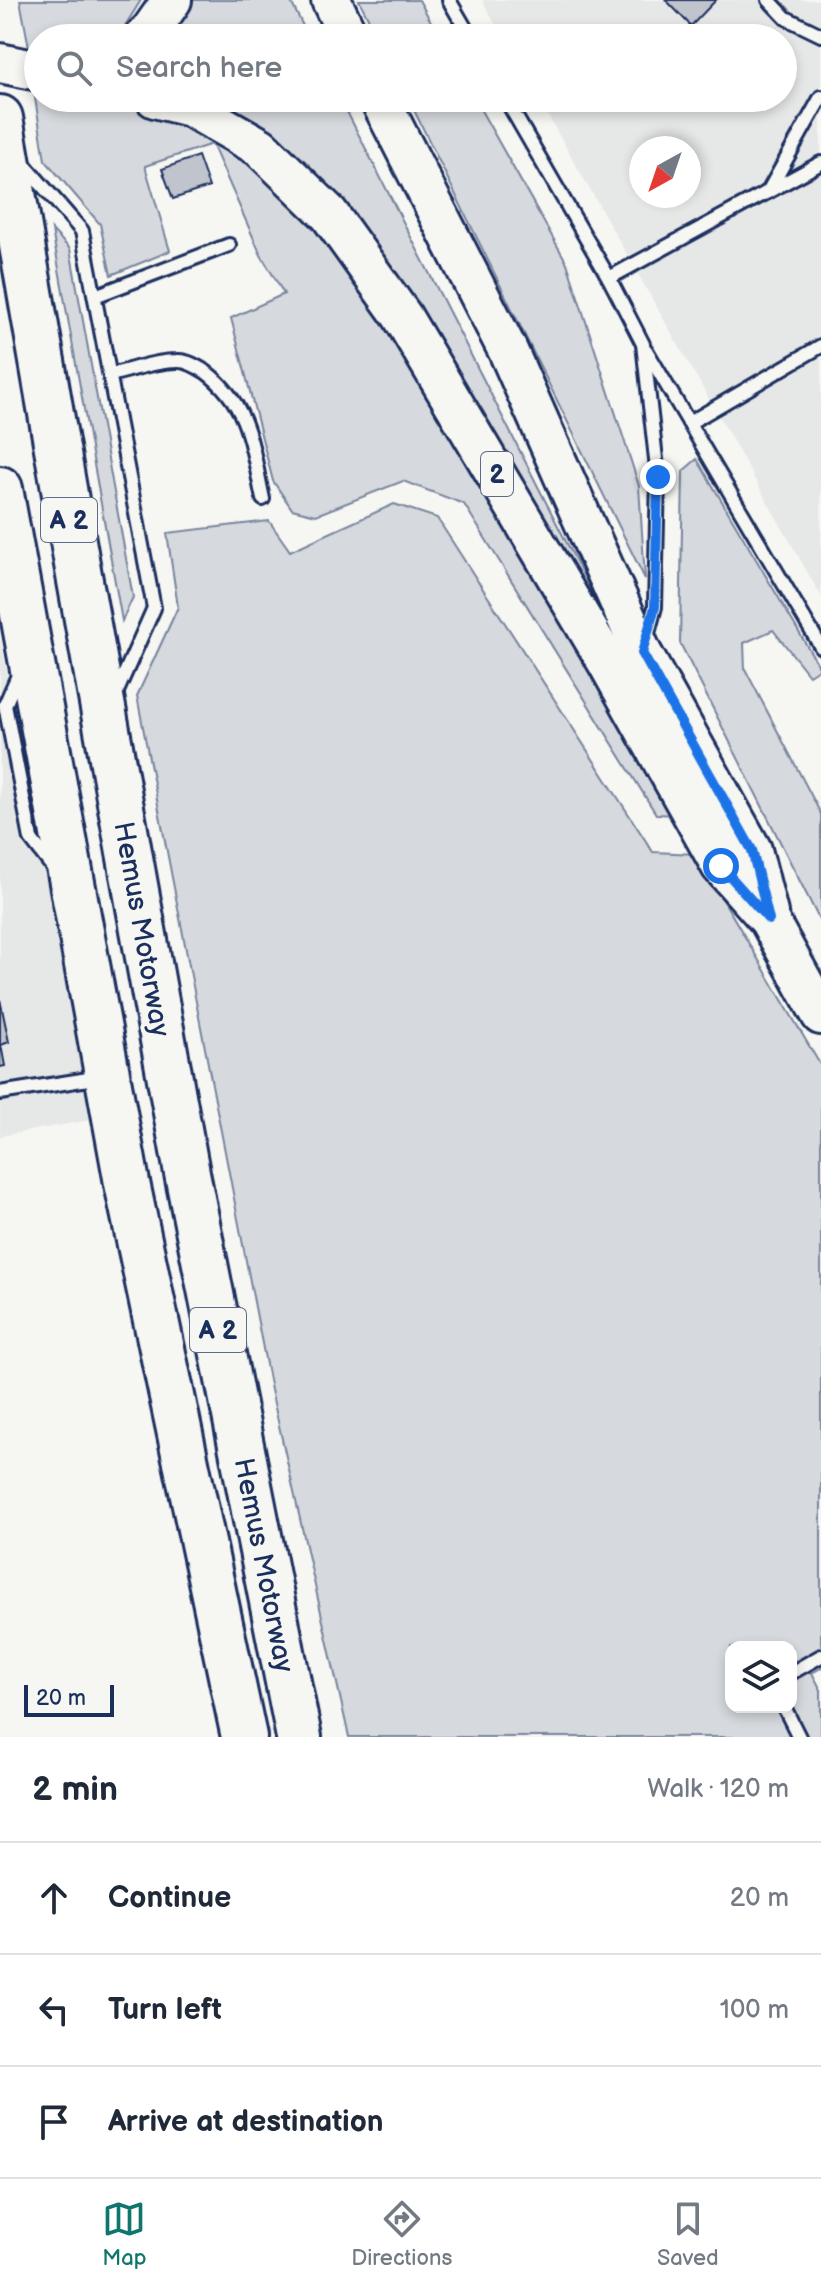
<!DOCTYPE html>
<html lang="en">
<head>
<meta charset="utf-8">
<style>
  :root { --surface:#fff; --page:#f6f6f7; --text:#1f2937; --muted:#747a83; --line:#e0e1e3; --accent:#0f766e }
  body { margin:0; font-family:"Balsamiq Sans",sans-serif; background:var(--page); color:var(--text) }
  .controls { position:absolute; right:24px; bottom:24px; display:grid; overflow:hidden; border-radius:16px; box-shadow:0 4px 12px #0003 }
  .controls button { width:72px; height:72px; display:grid; place-items:center; padding:0; border:0; border-bottom:2px solid var(--line); background:var(--surface); color:var(--text); font:40px sans-serif }
  .compass { position:absolute; left:629px; top:136px; width:72px; height:72px; border-radius:50%; background:var(--surface); box-shadow:0 4px 12px #0003; rotate:220deg }
  .scale { position:absolute; left:24px; bottom:20px; width:90px; box-sizing:border-box; padding-left:8px; border:4px solid #1b2f5e; border-top:0; font-size:22px; line-height:28px; white-space:nowrap; color:#1b2f5e; -webkit-text-stroke:6px #f6f6f2; paint-order:stroke }
  .stop { position:absolute; width:24px; height:24px; margin:-18px; border:6px solid #1a73e8; border-radius:50%; background:#fff }
  .stop.end { background:#1a73e8; border-color:#fff; box-shadow:0 2px 8px #0008 }
  .list { margin:0; padding:0; list-style:none }
  h2 { display:flex; justify-content:space-between; align-items:center; height:104px; margin:0; padding:0 32px; font-size:34px }
  h2 small { font-size:26px; font-weight:400; color:var(--muted) }
  .list li { display:grid; grid-template-columns:52px 1fr auto; gap:24px; align-items:center; box-sizing:border-box; height:112px; padding:0 32px; border-top:2px solid var(--line) }
  .list b { display:block; font-size:30px; white-space:nowrap }
  .list em { font-size:26px; font-style:normal; color:var(--muted) }
  .icon { flex:none; width:44px; height:44px; fill:none; stroke:currentColor; stroke-width:2; stroke-linecap:round; stroke-linejoin:round }
  .map { position:relative; flex:none; width:821px; height:1737px; overflow:hidden }
  .search { position:absolute; background:var(--surface); box-shadow:0 4px 12px #0003; left:24px; right:24px; top:24px; height:88px; display:flex; align-items:center; gap:20px; box-sizing:border-box; padding:0 28px; border-radius:44px; color:var(--muted); font-size:30px }
  .sheet { height:440px; background:var(--surface) }
  nav { display:flex; justify-content:space-around; align-items:center; box-sizing:border-box; height:112px; border-top:2px solid var(--line); background:var(--surface); font-size:22px; color:var(--muted) }
  nav a { display:grid; justify-items:center; gap:4px }
  nav .on { color:var(--accent) }
  .map>svg:first-child { display:block }
  .built { fill:#e6e7e7; fill-rule:evenodd }
  .green { fill:#d6d9dd; stroke:#78849e; stroke-width:2; fill-rule:evenodd }
  .building { fill:#c0c4cd; stroke:#1b2f5e; stroke-width:2 }
  .lines { fill:none; stroke-linecap:round; stroke-linejoin:round }
  .lane-casing { stroke:#1b2f5e; stroke-width:18 }
  .primary-casing { stroke:#1b2f5e; stroke-width:44 }
  .highway-casing { stroke:#1b2f5e; stroke-width:50 }
  .lane { stroke:#f6f6f2; stroke-width:12 }
  .primary { stroke:#f6f6f2; stroke-width:38 }
  .highway { stroke:#f6f6f2; stroke-width:44 }
  .route { stroke:#1a73e8; stroke-width:10 }
  .labels { text-anchor:middle; stroke-width:8; stroke-linejoin:round; paint-order:stroke }
  .shield { fill:#f6f6f2; stroke:#5d6b8a; stroke-width:2 }
  .shield-label { font-size:26px; font-weight:bold; fill:#1b2f5e }
  .street-label { font-size:28px; fill:#1b2f5e; stroke:#f6f6f2 }
</style>
</head>
<body>
<div class="map">
<svg width="821" height="1737" viewBox="0 0 821 1737">
  <rect width="100%" height="100%" fill="#f6f6f2"/>
  <filter id="ink" filterUnits="userSpaceOnUse"><feTurbulence type="fractalNoise" baseFrequency=".0125" numOctaves="2"/><feDisplacementMap in="SourceGraphic" scale="16" xChannelSelector="R" yChannelSelector="G"/><feConvolveMatrix kernelMatrix="1 2 1 2 8 2 1 2 1" color-interpolation-filters="sRGB"/></filter>
  <g filter="url(#ink)">
    <g class="built">
      <path d="M 482,0 L 821,0 L 821,596 L 538,98 L 783,98 L 783,38 L 503,38 ZM 641,148 L 689,148 L 689,196 L 641,196 Z"/>
      <path d="M 0,637 L 96,1119 L 0,1136 Z"/>
    </g>
    <g class="green">
      <path d="M 20,0 L 141,0 L 123,29 L 113,38 L 38,38 L 38,55 L 30,53 Z"/>
      <path d="M 188,0 L 290,0 L 309,38 L 167,38 Z"/>
      <path d="M 359,0 L 419,0 L 440,38 L 378,38 Z"/>
      <path d="M 33,86 L 38,87 L 38,98 L 91,98 L 184,117 L 248,154 L 325,224 L 393,328 L 676,815 L 656,814 L 464,504 L 403,481 L 316,515 L 292,509 L 273,481 L 231,318 L 284,294 L 261,255 L 212,144 L 145,166 L 170,251 L 111,275 L 100,224 L 45,160 Z"/>
      <path d="M 187,98 L 340,98 L 633,673 L 425,327 Z"/>
      <path d="M 408,98 L 474,98 L 567,263 L 639,486 L 645,579 Z"/>
      <path d="M 52,230 L 70,249 L 133,597 L 122,621 Z"/>
      <path d="M 697,459 L 820,668 L 809,675 L 773,630 L 744,643 L 745,669 L 821,814 L 821,923 L 680,643 L 683,471 Z"/>
      <path d="M 394,504 L 437,518 L 653,852 L 696,854 L 821,1066 L 821,1668 L 812,1673 L 821,1690 L 821,1737 L 349,1737 L 271,1390 L 137,696 L 178,607 L 167,533 L 269,521 L 290,551 ZM 731,1647 L 791,1647 L 791,1707 L 731,1707 Z"/>
    </g>
    <g class="building">
      <path d="M 666,0 L 716,0 L 691,26 Z"/>
      <path d="M 198,156 L 209,187 L 173,199 L 162,169 Z"/>
      <path d="M 0,999 L 9,1042 L 1,1045 L 5,1066 L 0,1067 Z"/>
    </g>
    <g class="lines">
      <g class="lane-casing">
        <g id="lane">
          <path d="M 449,0 L 471,38"/>
          <path d="M 769,0 L 786,18 L 821,35"/>
          <path d="M 505,98 L 609,278 L 643,344 L 658,477 L 655,607 L 646,641"/>
          <path d="M 22,162 L 82,231 L 154,608 L 114,698"/>
          <path d="M 768,192 L 821,97"/>
          <path d="M 609,278 L 821,163"/>
          <path d="M 95,296 L 229,245"/>
          <path d="M 646,350 L 821,647"/>
          <path d="M 110,375 C 131,370 156,361 177,361 C 187,360 198,367 206,372 C 250,405 252,449 263,499"/>
          <path d="M 689,423 L 821,346"/>
          <path d="M 19,673 L 5,705 L 31,839 L 54,869"/>
          <path d="M 0,1093 L 101,1077"/>
          <path d="M 791,1673 L 821,1656"/>
          <path d="M 784,1707 L 799,1737"/>
        </g>
      </g>
      <g class="primary-casing">
        <g id="primary">
          <path d="M 331,0 L 349,38"/>
          <path d="M 143,38 L 151,30 L 172,0"/>
          <path d="M 0,63 L 38,71"/>
          <path d="M 155,98 L 190,107 L 260,147 L 329,214 L 402,316 L 607,662 L 721,866 L 769,920 L 821,1015"/>
          <path d="M 379,98 L 508,351 L 642,653 L 752,850 L 768,913"/>
        </g>
      </g>
      <g class="highway-casing">
        <g id="highway">
          <path d="M 0,118 L 77,564 L 187,1173 L 299,1737"/>
          <path d="M 0,489 L 127,1183 L 244,1737"/>
        </g>
      </g>
      <use href="#lane" class="lane"/>
      <use href="#primary" class="primary"/>
      <use href="#highway" class="highway"/>
    </g>
  </g>
  <g class="lines" filter="url(#ink)">
    <path class="route" d="M 658,477 L 655,607 L 642,653 L 752,850 L 769,920 L 721,866"/>
  </g>
  <g class="labels">
    <g class="shield">
      <rect x="481" y="452" width="32" height="44" rx="6"/>
      <rect x="41" y="498" width="56" height="44" rx="6"/>
      <rect x="190" y="1308" width="56" height="44" rx="6"/>
    </g>
    <g class="shield-label">
      <text x="497" y="483">2</text>
      <text x="69" y="529">A 2</text>
      <text x="218" y="1339">A 2</text>
    </g>
    <g class="street-label">
      <text transform="translate(143 929) rotate(80)" y="10">Hemus Motorway</text>
      <text transform="translate(265 1565) rotate(79)" y="10">Hemus Motorway</text>
    </g>
  </g>
</svg>
<div class="controls">
<button><svg class="icon" aria-label="layers" viewBox="0 0 24 24"><path d="M12 4l9 5-9 5-9-5zM3 14l9 5 9-5"/></svg></button>
</div>
<svg class="compass" viewBox="-18 -18 36 36"><path d="M0-13l5 13h-10z" fill="#e53935"/><path d="M0 13l5-13h-10z" fill="#747a83"/></svg>
<div class="scale">20 m</div>
<div class="stop" style="left:721px;top:866px"></div>
<div class="stop end" style="left:658px;top:477px"></div>
<div class="search"><svg class="icon" aria-label="search" viewBox="0 0 24 24"><circle cx="10" cy="10" r="6"/><path d="M15 15l6 6"/></svg>Search here</div>
</div>
<section class="sheet">
<h2>2 min<small>Walk · 120 m</small></h2>
<ul class="list">
<li><svg class="icon" aria-label="ahead" viewBox="0 0 24 24"><path d="M12 20V5M6 11l6-6 6 6"/></svg><div><b>Continue</b></div><em>20 m</em></li>
<li><svg class="icon" aria-label="left" viewBox="0 0 24 24"><path d="M17 20v-9H6M10 6l-5 5 5 5"/></svg><div><b>Turn left</b></div><em>100 m</em></li>
<li><svg class="icon" aria-label="arrive" viewBox="0 0 24 24"><path d="M6 21V4h12l-3 4 3 4H6"/></svg><div><b>Arrive at destination</b></div></li>
</ul>
</section>
<nav>
<a class="on"><svg class="icon" aria-label="map" viewBox="0 0 24 24"><path d="M3 6l6-2 6 2 6-2v14l-6 2-6-2-6 2zM9 4v14M15 6v14"/></svg>Map</a>
<a><svg class="icon" aria-label="directions" viewBox="0 0 24 24"><path d="M12 3l9 9-9 9-9-9zM9 14v-3h6M13 9l2 2-2 2"/></svg>Directions</a>
<a><svg class="icon" aria-label="saved" viewBox="0 0 24 24"><path d="M7 4h10v16l-5-4-5 4z"/></svg>Saved</a>
</nav>
</body>
</html>
